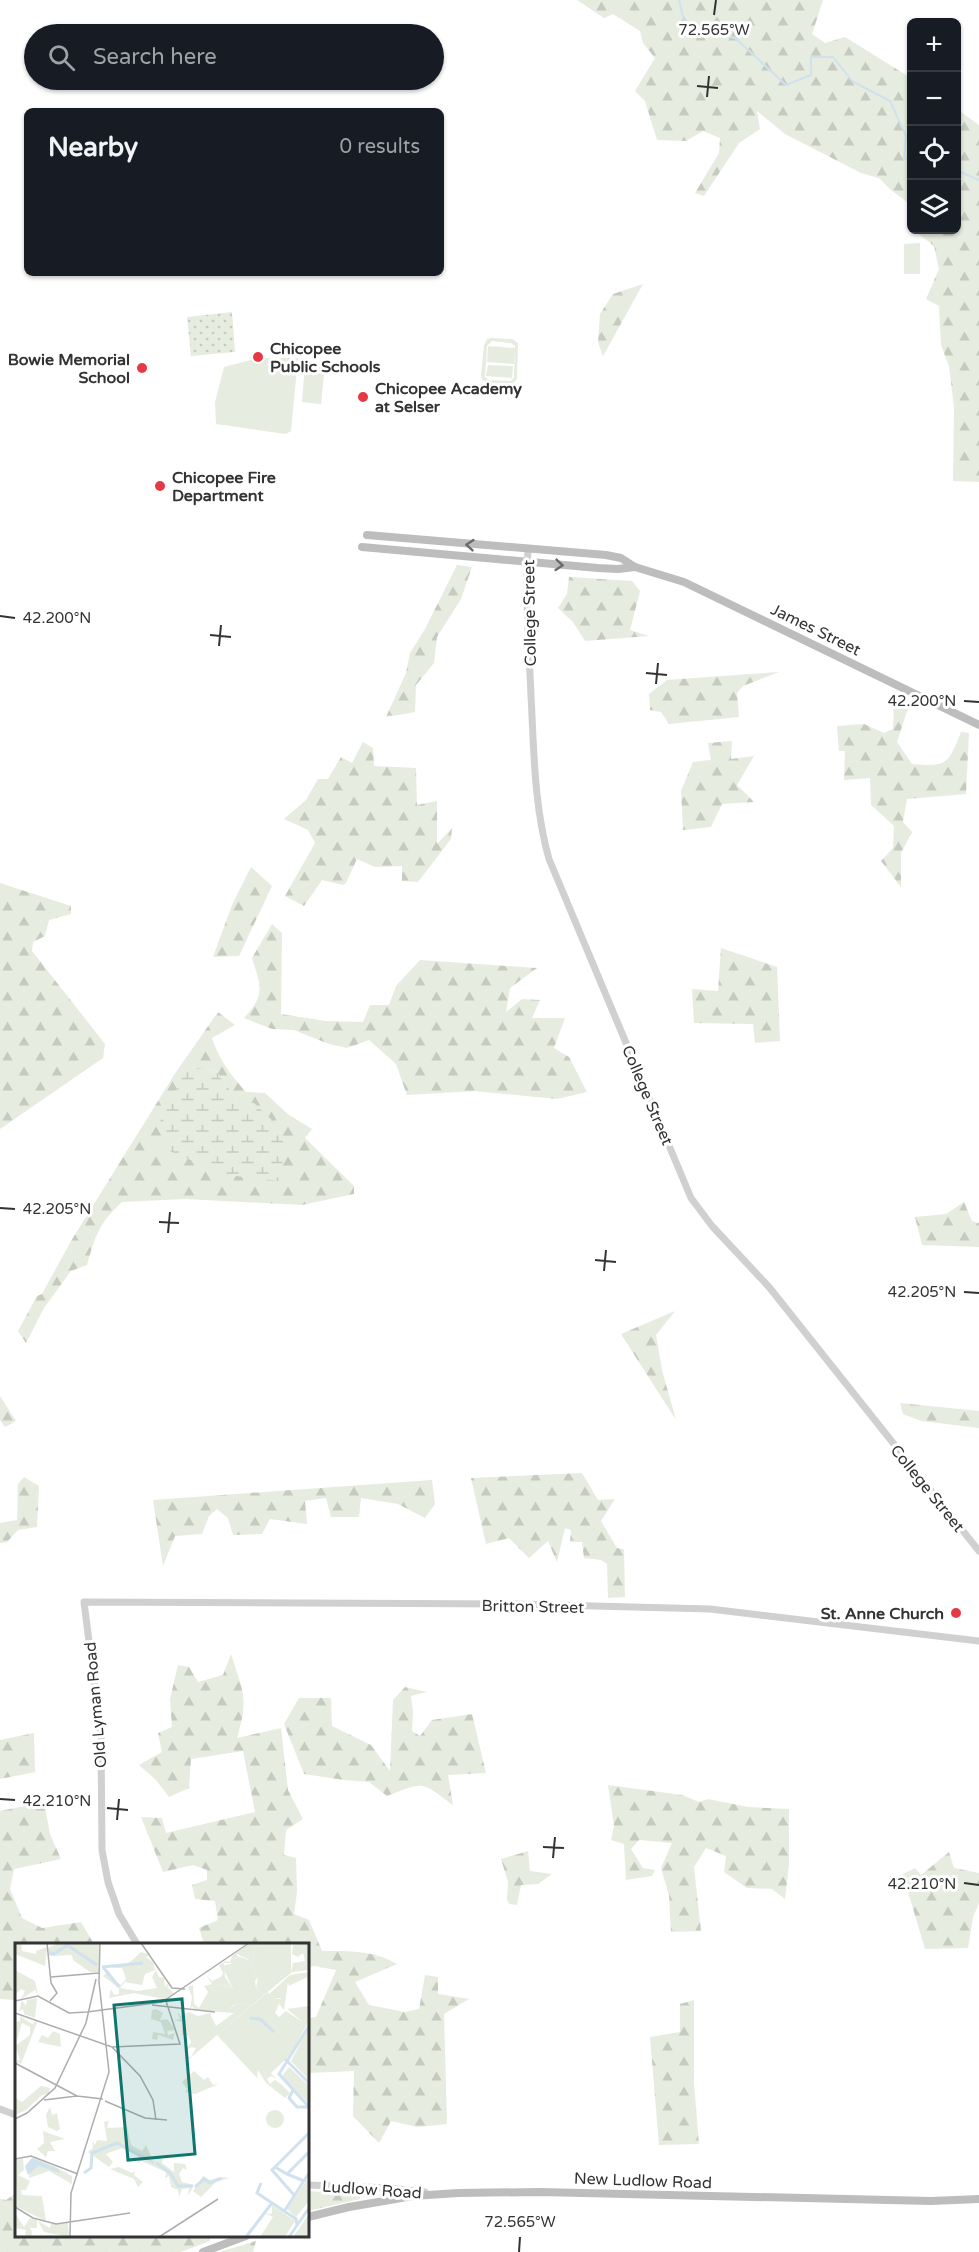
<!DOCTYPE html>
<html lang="en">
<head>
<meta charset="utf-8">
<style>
  :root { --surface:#171b24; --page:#242831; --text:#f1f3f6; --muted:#9ea1a6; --line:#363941 }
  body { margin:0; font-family:"Varela Round",sans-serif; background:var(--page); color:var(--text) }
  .controls { position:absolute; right:18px; top:18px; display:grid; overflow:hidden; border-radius:9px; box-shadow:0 2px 4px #0004 }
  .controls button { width:54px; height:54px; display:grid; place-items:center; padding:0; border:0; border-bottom:2px solid var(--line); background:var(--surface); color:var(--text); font:30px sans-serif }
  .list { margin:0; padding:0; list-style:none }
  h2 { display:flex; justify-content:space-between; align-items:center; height:78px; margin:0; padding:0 24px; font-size:26px }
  h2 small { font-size:20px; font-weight:400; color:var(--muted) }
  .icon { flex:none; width:33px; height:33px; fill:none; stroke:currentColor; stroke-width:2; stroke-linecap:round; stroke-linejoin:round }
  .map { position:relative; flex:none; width:979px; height:2252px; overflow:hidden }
  .search { position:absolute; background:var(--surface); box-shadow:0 2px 4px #0004; left:24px; top:24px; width:420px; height:66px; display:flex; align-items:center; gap:15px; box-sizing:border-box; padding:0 21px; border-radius:33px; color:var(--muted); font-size:22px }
  .panel { position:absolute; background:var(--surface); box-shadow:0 2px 4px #0004; left:24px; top:108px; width:420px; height:168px; border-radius:9px }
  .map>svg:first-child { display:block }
  .green { fill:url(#green-dots) }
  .forest { fill:url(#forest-firs); fill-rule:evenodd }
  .wetland { fill:url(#wetland-marsh) }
  .pitch { fill:#e6ecdf; fill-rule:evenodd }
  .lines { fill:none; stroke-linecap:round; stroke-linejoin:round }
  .stream { stroke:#cfe2ee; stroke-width:2 }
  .tertiary { stroke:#d0d0d0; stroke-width:7 }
  .secondary { stroke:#bdbdbd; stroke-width:8 }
  .oneway { stroke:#6a6a6a }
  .ticks { fill:none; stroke:#333; stroke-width:2 }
  .poi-dot { fill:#e63946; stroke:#fff; stroke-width:2 }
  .labels { text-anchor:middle; stroke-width:6; stroke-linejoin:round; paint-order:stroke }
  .poi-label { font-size:16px; font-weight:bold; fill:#333; stroke:#fff; text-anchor:start }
  .street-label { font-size:16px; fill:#333; stroke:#fff }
  .inset-river { fill:none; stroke:#cfe2ee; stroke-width:3 }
  .inset-road { fill:none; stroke:#adadad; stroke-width:1.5 }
  .view { fill:#0f766e; fill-opacity:0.15; stroke:#0f766e; stroke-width:3 }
  .inset-edge { fill:none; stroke:#333; stroke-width:3 }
  .ticks-label { font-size:15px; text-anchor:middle; fill:#333; stroke:#fff; stroke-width:6; stroke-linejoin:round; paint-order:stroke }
</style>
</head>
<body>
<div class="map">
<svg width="979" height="2252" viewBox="0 0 979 2252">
  <defs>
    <pattern id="green-dots" width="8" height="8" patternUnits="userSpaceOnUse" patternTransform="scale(1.5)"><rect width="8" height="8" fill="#e6ecdf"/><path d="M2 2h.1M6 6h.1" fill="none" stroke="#c6cbc0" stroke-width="1.8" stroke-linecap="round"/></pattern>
    <pattern id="forest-firs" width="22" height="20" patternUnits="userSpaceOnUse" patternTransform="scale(1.5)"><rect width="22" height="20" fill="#e6ecdf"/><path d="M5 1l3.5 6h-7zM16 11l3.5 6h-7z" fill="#c6cbc0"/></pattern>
    <pattern id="wetland-marsh" width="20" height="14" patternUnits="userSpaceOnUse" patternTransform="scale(1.5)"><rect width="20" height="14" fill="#e6ecdf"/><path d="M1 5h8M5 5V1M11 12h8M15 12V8" fill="none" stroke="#c6cbc0"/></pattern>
  </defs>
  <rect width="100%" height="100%" fill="#fff"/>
  <path class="green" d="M 232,312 L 235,352 L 191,356 L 187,317 Z"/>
  <g class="forest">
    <path d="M 577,0 L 823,0 L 812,34 L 825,43 L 845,37 L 911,78 L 911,205 L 891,190 L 879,178 L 861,173 L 785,134 L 757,111 L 760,129 L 739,143 L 704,196 L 695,193 L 719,153 L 720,138 L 703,131 L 686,141 L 657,140 L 645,101 L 635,91 L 655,58 L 643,43 L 640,31 L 613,14 L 604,18 Z"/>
    <path d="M 957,109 L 979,125 L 979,482 L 953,481 L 954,408 L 949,366 L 941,345 L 939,306 L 926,299 L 939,269 L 934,246 L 914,230 L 956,230 Z"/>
    <path d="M 643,284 L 603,356 L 598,342 L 600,314 L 613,294 Z"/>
    <path d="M 457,565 L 472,567 L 461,599 L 437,637 L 434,663 L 416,685 L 415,712 L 386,717 L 406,673 L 410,653 L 425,629 Z"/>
    <path d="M 569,577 L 632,581 L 640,591 L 630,630 L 649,636 L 585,641 L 573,622 L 558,608 L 567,594 Z"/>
    <path d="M 779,672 L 743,686 L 737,693 L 739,717 L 669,724 L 661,712 L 650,710 L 649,694 L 667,680 Z"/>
    <path d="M 894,702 L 909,705 L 897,742 L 912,764 C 947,767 948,765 961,732 L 969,733 L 966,794 L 907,799 L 903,822 L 912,832 L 901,853 L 901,887 L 881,861 L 893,848 L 894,826 L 871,805 L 870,778 L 844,780 L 845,751 L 839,751 L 837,726 L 864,724 L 884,733 L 893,729 Z"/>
    <path d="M 732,741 L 731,759 L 754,756 L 737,785 L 754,802 L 722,804 L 711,827 L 683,830 L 681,791 L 693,762 L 711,760 L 708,743 Z"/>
    <path d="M 363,742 L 373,748 L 374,766 L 416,768 L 417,805 L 437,801 L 437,844 L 452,828 L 451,839 L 418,882 L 402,881 L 402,866 L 375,867 L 357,859 L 346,883 L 343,885 L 322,880 L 304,906 L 285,896 L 315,843 L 308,830 L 284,819 L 306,800 L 318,779 L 328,779 L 341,757 L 352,763 Z"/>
    <path d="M 251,867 L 272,886 L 239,956 L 213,957 L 232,905 Z"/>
    <path d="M 0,883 L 71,906 L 71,914 L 49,920 L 45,936 L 33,942 L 32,951 L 105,1044 L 103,1058 L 0,1129 Z"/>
    <path d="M 272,924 L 282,933 L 281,1014 L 326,1021 L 363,1022 L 370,1005 L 389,1005 L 396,986 L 420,960 L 537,968 L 510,988 L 506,1012 L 522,999 L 540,1000 L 532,1018 L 565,1018 L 554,1048 L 569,1057 L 587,1092 L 557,1099 L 474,1091 L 407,1095 L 396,1064 L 369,1040 L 347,1048 L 329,1044 L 294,1030 L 272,1029 L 244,1018 C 266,994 261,987 252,958 Z"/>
    <path d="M 721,948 L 777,967 L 780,1041 L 755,1043 L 753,1024 L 694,1023 L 692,989 L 718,991 Z"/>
    <path d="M 218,1012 L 235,1025 L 212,1038 C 219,1060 231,1075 246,1092 L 265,1093 L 289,1115 L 312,1129 L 305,1138 L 354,1186 L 354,1194 L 302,1205 L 185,1199 L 122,1202 C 98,1224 96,1235 87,1265 L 71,1271 L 44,1308 L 26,1343 L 18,1331 L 37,1296 L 42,1294 L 71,1241 L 176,1072 ZM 187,1067 L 215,1070 L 238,1101 Z"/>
    <path d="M 964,1202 L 972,1221 L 979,1223 L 979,1247 L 922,1245 L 915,1217 L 946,1214 Z"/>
    <path d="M 675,1311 L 656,1335 L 662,1370 L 676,1420 L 621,1334 Z"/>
    <path d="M 0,1396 L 16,1421 L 5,1427 L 0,1420 Z"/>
    <path d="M 900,1403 L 979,1411 L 979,1428 L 921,1421 L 903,1414 Z"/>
    <path d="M 582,1473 L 598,1500 L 615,1499 L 601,1521 L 617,1548 L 624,1549 L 625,1597 L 608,1598 L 607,1564 L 601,1560 L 584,1558 L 582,1542 L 570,1542 L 571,1530 L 565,1528 L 557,1562 L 548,1541 L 529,1558 L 509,1538 L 486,1544 L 471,1478 Z"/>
    <path d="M 24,1477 L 39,1486 L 37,1527 L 18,1530 L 7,1542 L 0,1543 L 0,1523 L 17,1520 L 18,1484 Z"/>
    <path d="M 432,1480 L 435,1504 L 425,1518 L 398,1504 L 361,1498 L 359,1517 L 331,1517 L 326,1498 L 305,1501 L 307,1524 L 270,1519 L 262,1534 L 233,1535 L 228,1518 L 217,1509 L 209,1516 L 202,1534 L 175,1536 L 163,1566 L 153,1500 Z"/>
    <path d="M 231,1654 C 243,1692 249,1698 237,1738 L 281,1728 L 288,1790 L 303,1819 L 286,1830 L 284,1855 L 296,1858 L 297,1892 L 294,1914 L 309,1920 L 322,1951 C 348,1951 374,1950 397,1964 L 355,1982 L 369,2005 L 405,2012 L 419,2009 L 425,1975 L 438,1977 L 438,1994 L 469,1999 L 444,2014 L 447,2124 L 418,2127 L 391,2121 L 379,2143 L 353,2116 L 354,2071 L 308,2073 L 308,2018 L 316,2017 L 336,1970 L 314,1966 L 308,1968 L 308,1944 L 204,1944 L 199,1928 L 218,1920 L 215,1901 L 195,1899 L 192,1885 L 207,1880 L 207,1870 L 193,1865 L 163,1872 L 141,1817 L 162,1818 L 166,1833 L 255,1812 L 243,1751 L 191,1759 L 189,1788 L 169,1797 L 156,1780 L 139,1765 L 162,1752 L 158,1733 L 172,1727 L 170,1699 L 178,1665 L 189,1667 L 198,1682 L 223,1675 Z"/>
    <path d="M 405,1687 L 427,1692 L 411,1696 L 413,1712 L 412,1731 L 420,1736 L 432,1720 L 472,1714 L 486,1773 L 448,1775 L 453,1805 C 421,1781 424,1781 387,1796 L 369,1782 L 344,1780 L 304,1774 L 284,1724 L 299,1698 L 331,1698 L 332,1726 L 371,1745 L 390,1771 L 393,1700 Z"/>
    <path d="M 34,1733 L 35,1772 L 0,1779 L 0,1740 Z"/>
    <path d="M 608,1785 L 682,1795 L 699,1802 L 708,1799 L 748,1807 L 789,1809 L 789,1864 L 785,1899 L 772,1889 L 747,1888 L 724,1872 L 726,1856 L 706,1848 L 694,1867 L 701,1931 L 671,1932 L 669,1895 L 661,1868 L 672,1843 L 639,1840 L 631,1849 L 643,1868 L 655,1870 L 652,1876 L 626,1880 L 624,1844 L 611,1840 L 614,1826 Z"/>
    <path d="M 44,1802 L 50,1834 L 61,1859 L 14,1869 L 10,1889 L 22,1918 L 42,1928 L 81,1922 L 94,1944 L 16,1944 L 16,2000 L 0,1999 L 0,1811 Z"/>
    <path d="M 528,1851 L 530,1871 L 552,1874 L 538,1884 L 521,1885 L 517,1905 L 509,1904 L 507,1899 L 508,1882 L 501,1859 Z"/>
    <path d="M 949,1852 L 954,1868 L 979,1873 L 979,1903 L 973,1917 L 968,1948 L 925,1949 L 906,1885 L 893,1879 L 915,1868 L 921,1875 Z"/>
    <path d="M 694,2000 L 694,2083 L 699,2144 L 659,2145 L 650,2037 L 680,2032 L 680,2004 Z"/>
    <path d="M 308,2191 L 360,2194 L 360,2199 L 308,2211 Z"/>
    <path d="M 16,2193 L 16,2236 L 210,2236 L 210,2241 L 181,2252 L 0,2252 L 0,2199 L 6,2200 Z"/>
    <path d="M 256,2241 L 253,2252 L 219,2252 Z"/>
  </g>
  <path class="wetland" d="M 187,1067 L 215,1070 L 238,1101 L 254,1103 L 279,1127 L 285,1150 L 279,1181 L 227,1175 L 167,1150 L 159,1124 Z"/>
  <g class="pitch">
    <path d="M 920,243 L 920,274 L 904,274 L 904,244 Z"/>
    <path d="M 491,338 L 512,339 L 518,343 L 517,379 L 512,385 L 489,384 L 482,380 L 481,375 L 484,345 L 487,339 ZM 492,341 L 511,343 L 515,346 L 514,377 L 511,381 L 489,380 L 485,377 L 487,346 Z"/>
    <path d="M 488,346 L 515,348 L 514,364 L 487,362 Z"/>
    <path d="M 259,358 L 298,358 L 291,431 L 286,434 L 216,424 L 215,402 L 224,367 Z"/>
    <path d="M 305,364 L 325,365 L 321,404 L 302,402 Z"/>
    <path d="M 488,365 L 513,366 L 512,378 L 486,376 Z"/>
  </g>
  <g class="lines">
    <g class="stream">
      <path d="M 679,0 L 684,21 L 704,31 L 735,38 L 786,85 L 811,75 L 811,57 L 833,57 L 852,81 L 890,101 L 906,136 L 904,158 L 912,160"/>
      <path d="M 956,170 L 979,180"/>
    </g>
    <g class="tertiary">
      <path d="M 528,550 C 525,598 529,647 531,696 C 534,751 534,806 549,859 L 691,1198 L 712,1226 L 769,1287 L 979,1551"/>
      <path d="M 137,1944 L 119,1914 L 108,1882 L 102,1850 L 101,1736 L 84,1602 L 517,1604 L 710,1609 L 979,1641"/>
      <path d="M 0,2109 L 16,2115"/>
      <path d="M 308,2185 L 390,2188 L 425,2192"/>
    </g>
    <g class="secondary">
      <path d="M 367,535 L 606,555 L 621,558 L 635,567 L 684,582 L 979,725"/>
      <path d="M 362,547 L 598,568 L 618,569 L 635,567"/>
      <path d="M 308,2217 L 349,2207 L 413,2196 L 458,2193 L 540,2192 L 931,2201 L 979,2199"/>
      <path d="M 203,2252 L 246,2236"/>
    </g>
  </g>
  <defs><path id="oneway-chevron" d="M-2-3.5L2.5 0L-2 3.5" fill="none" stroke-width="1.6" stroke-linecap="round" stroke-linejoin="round" transform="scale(1.5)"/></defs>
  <g class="oneway">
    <use href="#oneway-chevron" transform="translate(470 545) rotate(-175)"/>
    <use href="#oneway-chevron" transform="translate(559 565) rotate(5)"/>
  </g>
  <path class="ticks" d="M 714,15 L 716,0M 697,86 L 718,88M 707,97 L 709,76M 0,616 L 15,618M 210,635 L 231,637M 219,646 L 221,625M 646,673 L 667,675M 656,684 L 658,663M 964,701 L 979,702M 0,1208 L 15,1209M 159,1222 L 179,1223M 168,1233 L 170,1212M 595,1260 L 616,1262M 604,1271 L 606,1250M 964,1292 L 979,1293M 0,1799 L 15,1800M 107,1808 L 128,1810M 117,1820 L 119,1799M 543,1847 L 564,1848M 553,1858 L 555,1837M 964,1883 L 979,1885M 519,2252 L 520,2237"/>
  <g class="poi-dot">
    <circle cx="258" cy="357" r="6"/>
    <circle cx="142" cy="368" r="6"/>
    <circle cx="363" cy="397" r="6"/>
    <circle cx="160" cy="486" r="6"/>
    <circle cx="956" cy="1613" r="6"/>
  </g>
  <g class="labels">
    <g class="poi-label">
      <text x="270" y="354">Chicopee<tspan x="270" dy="18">Public Schools</tspan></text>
      <text x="130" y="365" text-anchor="end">Bowie Memorial<tspan x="130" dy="18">School</tspan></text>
      <text x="375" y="394">Chicopee Academy<tspan x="375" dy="18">at Selser</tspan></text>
      <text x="172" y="483">Chicopee Fire<tspan x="172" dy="18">Department</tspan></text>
      <text x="944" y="1619" text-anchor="end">St. Anne Church</text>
    </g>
    <g class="street-label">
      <text transform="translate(529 613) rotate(-91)" y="6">College Street</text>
      <text transform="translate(816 629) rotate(26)" y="6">James Street</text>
      <text transform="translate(648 1095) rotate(67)" y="6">College Street</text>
      <text transform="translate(928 1488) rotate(51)" y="6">College Street</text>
      <text transform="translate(533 1606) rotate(1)" y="6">Britton Street</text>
      <text transform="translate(95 1705) rotate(-95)" y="6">Old Lyman Road</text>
      <text transform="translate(643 2180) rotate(2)" y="6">New Ludlow Road</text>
      <text transform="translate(372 2189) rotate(4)" y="6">Ludlow Road</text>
    </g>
  </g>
  <g transform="translate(15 1943)">
    <rect width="294" height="294" fill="#fff"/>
    <path d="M 60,0 L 84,1 L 84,29 L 75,29 L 58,17 L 57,11 L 34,13 ZM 253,49 L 258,56 L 266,56 L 260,70 L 264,74 L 271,68 L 289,80 L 272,66 L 294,63 L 294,78 L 275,112 L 256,130 L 261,136 L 256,133 L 252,136 L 255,141 L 260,137 L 266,141 L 275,150 L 270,155 L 251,140 L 243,127 L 242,135 L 202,92 ZM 294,84 L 294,137 L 276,118 ZM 274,124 L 294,143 L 294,161 L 267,133 ZM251 176a9 9 0 1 1 18 0a9 9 0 1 1-18 0ZM 294,234 L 294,258 L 281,274 L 272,266 ZM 257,262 L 280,278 L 270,294 L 245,294 L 258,274 L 250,270 L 257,271 ZM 294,271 L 294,294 L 278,294 Z" fill="#e6ecdf"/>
    <path d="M 0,0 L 6,0 L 7,8 L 21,11 L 21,8 L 32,4 L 30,23 L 0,11 ZM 43,0 L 84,0 L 84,5 L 68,5 L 68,11 L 63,10 L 64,3 L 55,5 L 61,12 L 83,22 L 83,28 L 66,22 L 56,12 L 34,13 L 33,5 ZM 235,0 L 238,0 L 236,18 L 222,11 L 219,20 L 209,20 L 210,34 L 218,46 L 204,41 L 192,42 L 204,52 L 201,57 L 219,61 L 215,66 L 222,60 L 237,62 L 173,117 L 171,113 L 176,114 L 181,105 L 176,104 L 169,109 L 176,99 L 173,92 L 167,92 L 167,79 L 159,77 L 165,76 L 162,69 L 166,73 L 174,69 L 183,73 L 195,70 L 201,83 L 219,70 L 179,67 L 178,63 L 175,66 L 177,54 L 173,44 L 178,42 L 179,61 L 184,65 L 193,49 L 189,43 L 197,41 L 191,32 L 197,38 L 206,34 L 208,30 L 204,22 L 211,18 L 215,19 L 217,13 ZM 242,0 L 276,0 L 276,29 L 278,20 L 290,18 L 288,10 L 283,14 L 277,11 L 278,2 L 294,0 L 294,27 L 277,29 L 249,52 L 241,45 L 243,35 L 236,22 ZM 126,9 L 135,12 L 131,14 L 138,19 L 140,27 L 130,31 L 127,42 L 110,39 L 105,45 L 122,48 L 142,45 L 137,34 L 141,27 L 144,34 L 149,35 L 150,44 L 152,41 L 154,42 L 152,44 L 159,50 L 149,56 L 119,50 L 94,55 L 96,46 L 99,52 L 104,51 L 104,45 L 88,33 L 94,28 L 98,37 L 106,42 L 111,36 L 107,25 L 96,25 L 115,19 ZM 0,27 L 20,38 L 23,52 L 20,47 L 6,56 L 10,48 L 6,46 L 2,50 L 0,46 ZM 294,29 L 294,41 L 292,34 L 274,43 L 273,39 L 269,67 L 264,61 L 266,55 L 258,56 L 254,51 L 275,32 ZM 22,55 L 20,75 L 9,71 L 8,66 L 4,69 L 7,57 L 11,63 L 12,57 ZM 141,66 L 148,70 L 145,77 L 152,76 L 158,83 L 160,87 L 152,88 L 153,92 L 160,90 L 158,97 L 143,92 L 142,97 L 137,96 L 138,89 L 150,91 L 146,79 L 136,76 L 137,67 ZM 5,73 L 17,81 L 23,77 L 6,121 L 0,118 L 5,117 L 0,103 L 15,92 L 15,84 L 7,80 L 2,97 L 0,79 L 5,78 ZM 38,88 L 45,91 L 46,104 L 23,99 L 27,92 L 33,95 ZM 179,128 L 189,137 L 193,134 L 198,142 L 204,141 L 180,151 L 170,149 L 172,146 L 167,139 ZM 26,143 L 35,145 L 34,151 L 27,152 L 11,167 L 0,172 L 0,155 L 7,159 ZM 35,164 L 37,172 L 42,170 L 45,186 L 42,188 L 33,184 L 31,172 ZM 94,178 L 92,185 L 112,184 L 116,202 L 127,208 L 131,202 L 136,213 L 148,216 L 147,220 L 159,229 L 159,220 L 170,221 L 172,227 L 168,225 L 164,231 L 167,239 L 179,242 L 173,253 L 174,245 L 167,246 L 164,254 L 163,247 L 156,244 L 154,233 L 150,235 L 151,229 L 126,218 L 122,221 L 124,214 L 107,205 L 91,211 L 98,219 L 94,224 L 73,209 L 78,205 L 77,198 L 80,202 L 82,197 L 92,198 L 89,179 ZM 28,188 L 50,196 L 35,199 L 40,208 L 33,208 L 31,214 L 22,206 L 29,200 ZM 15,214 L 20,215 L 41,224 L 57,233 L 57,241 L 34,228 L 14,235 L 15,226 L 23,223 L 45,229 ZM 8,216 L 9,227 L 3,232 L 15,238 L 11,247 L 6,247 L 7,252 L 27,253 L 31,278 L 2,264 L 0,217 ZM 104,224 L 117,230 L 120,227 L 119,232 L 128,239 L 123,244 L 119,236 L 95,226 ZM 188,233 L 195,237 L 206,234 L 214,235 L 201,239 L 186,254 L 178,248 ZM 0,270 L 9,284 L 15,275 L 22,277 L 22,285 L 15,285 L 17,289 L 16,294 L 10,294 L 11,287 L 0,285 ZM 23,278 L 35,285 L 36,281 L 53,280 L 54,294 L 29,289 Z" fill="#e6ecdf"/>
    <path d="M 242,0 L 236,22 L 243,35 L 240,38 L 241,45 L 249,52 L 237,62 L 222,60 L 213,66 L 218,61 L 214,61 L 204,66 L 207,60 L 200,56 L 204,52 L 192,42 L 203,41 L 218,46 L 207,23 L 219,20 L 220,12 L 236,18 L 236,1 ZM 192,72 L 191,80 L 196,90 L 191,88 L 193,93 L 182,96 L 176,76 Z" fill="#e6ecdf"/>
    <path d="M 17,215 L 43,226 L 45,230 L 23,223 L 13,232 L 10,223 Z" fill="#cfe2ee"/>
    <path class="inset-river" d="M 34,9 L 39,11 L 52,2 L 82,22M 87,24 L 128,20M 88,24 L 104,44M 235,75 L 245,76 L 259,89M 294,83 L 264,131 L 294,164M 270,116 L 294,140M 278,147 L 274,155 L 282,164 L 294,164M 141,220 L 155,230 L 163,243 L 178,243M 260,224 L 272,231 L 294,209M 69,230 L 76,225 L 77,210 L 102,200 L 139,220M 272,231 L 289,238M 246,240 L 242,250 L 281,276 L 282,282M 180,244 L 189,236 L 195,240 L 206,235M 279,252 L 257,227 L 294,190M 270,267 L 294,230M 231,294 L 257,260M 274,294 L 294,265"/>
    <path class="inset-road" d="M 32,0 L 36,40 L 42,50 L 35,58M 126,0 L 157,45 L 170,46M 36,34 L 84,30M 0,58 L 23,53 L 54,70 L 72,69M 137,62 L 200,69M 72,69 L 147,59 L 234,0M 0,70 L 97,104 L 165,101 L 151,58M 97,104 L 125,133 L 138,157 L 141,177M 0,120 L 62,153M 29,157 L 62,153 L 88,156M 90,158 L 130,175 L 152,177M 0,176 L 12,170 L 40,145 L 71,80 L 81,36M 0,216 L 16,213 L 63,231M 0,264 L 18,275 L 41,281 L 115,270M 55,294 L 56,250 L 94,129 L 84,39 L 85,0M 144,294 L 203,256"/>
    <path class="view" d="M 167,56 L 180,211 L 113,217 L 99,62 Z"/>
    <rect width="294" height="294" class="inset-edge"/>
  </g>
  <g class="ticks-label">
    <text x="714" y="35">72.565°W</text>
    <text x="57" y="623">42.200°N</text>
    <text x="922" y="706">42.200°N</text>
    <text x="57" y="1214">42.205°N</text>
    <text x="922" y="1297">42.205°N</text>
    <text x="57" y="1806">42.210°N</text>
    <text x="922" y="1889">42.210°N</text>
    <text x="520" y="2227">72.565°W</text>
  </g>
</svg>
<div class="controls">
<button>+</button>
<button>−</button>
<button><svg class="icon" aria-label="locate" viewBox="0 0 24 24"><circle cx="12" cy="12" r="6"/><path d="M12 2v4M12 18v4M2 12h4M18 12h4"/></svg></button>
<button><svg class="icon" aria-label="layers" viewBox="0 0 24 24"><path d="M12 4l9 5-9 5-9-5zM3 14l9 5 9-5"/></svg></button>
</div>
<div class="search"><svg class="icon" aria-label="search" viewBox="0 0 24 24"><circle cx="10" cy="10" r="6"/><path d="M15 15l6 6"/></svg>Search here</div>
<section class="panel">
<h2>Nearby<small>0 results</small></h2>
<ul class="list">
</ul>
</section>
</div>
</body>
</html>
